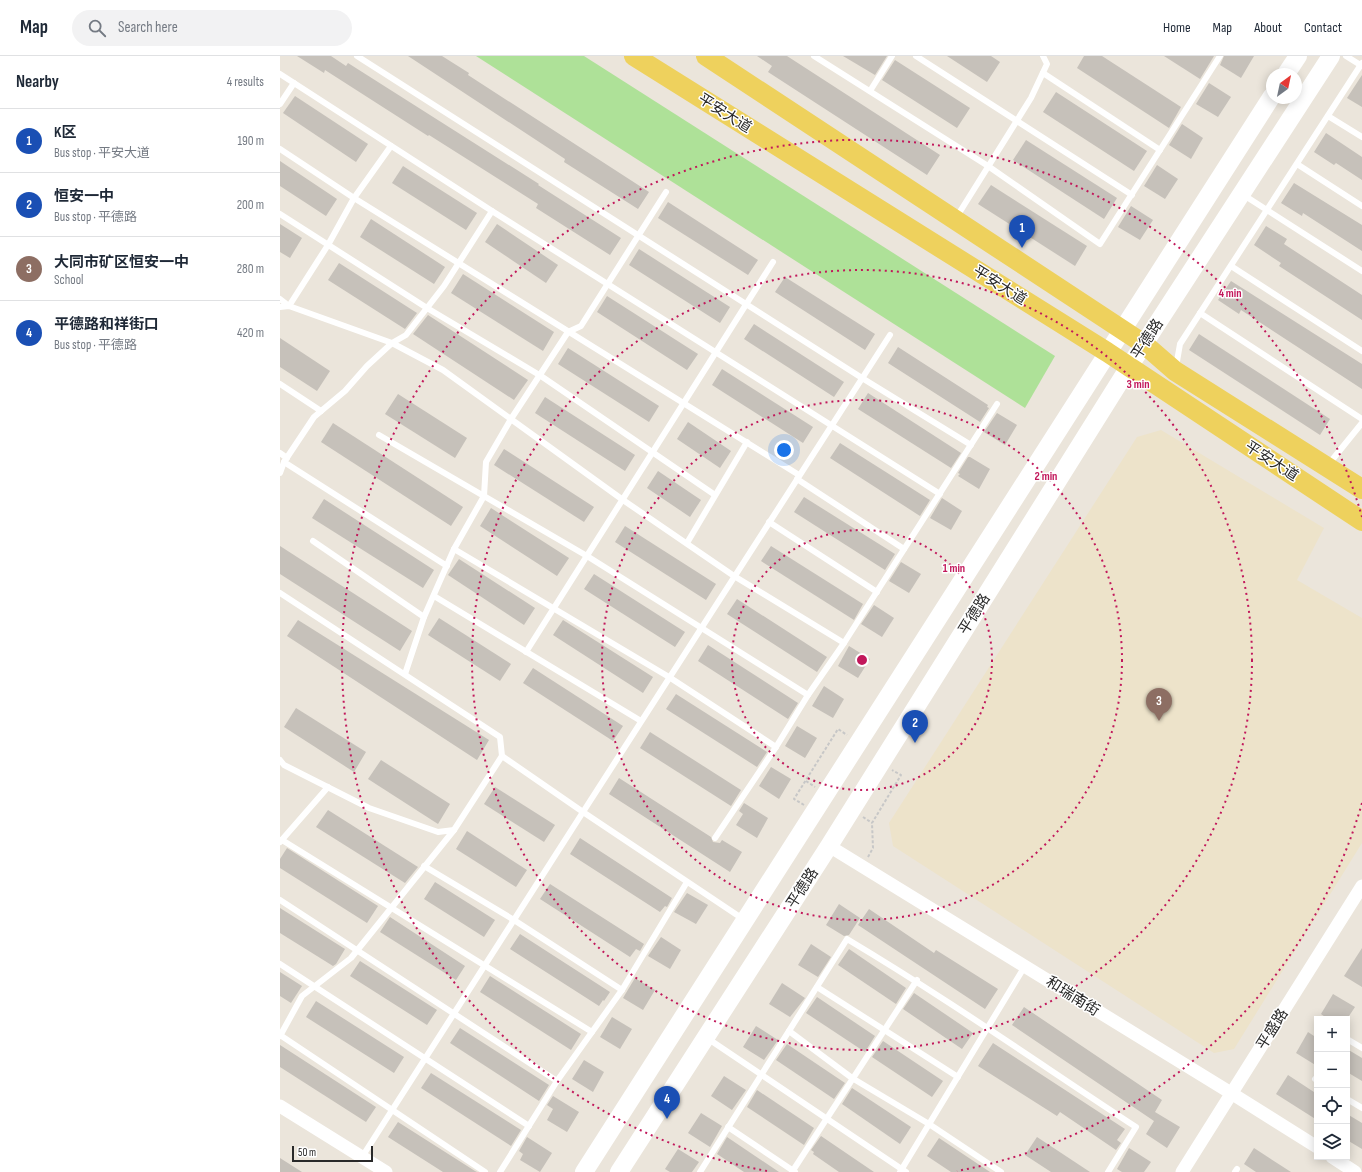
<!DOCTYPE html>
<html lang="en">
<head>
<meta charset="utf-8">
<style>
  :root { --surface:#fff; --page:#f2f2f3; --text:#1f2937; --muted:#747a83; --line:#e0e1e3; --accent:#db2777 }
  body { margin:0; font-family:"Sofia Sans Condensed","Noto Sans SC",sans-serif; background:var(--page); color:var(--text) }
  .controls { position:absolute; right:12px; bottom:12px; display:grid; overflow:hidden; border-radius:0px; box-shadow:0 2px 10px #0003 }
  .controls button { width:36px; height:36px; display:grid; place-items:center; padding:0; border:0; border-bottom:1px solid var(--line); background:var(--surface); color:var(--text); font:20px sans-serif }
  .compass { position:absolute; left:986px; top:12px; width:36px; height:36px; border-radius:50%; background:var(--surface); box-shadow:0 2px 10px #0003; rotate:33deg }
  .scale { position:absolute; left:12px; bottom:10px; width:81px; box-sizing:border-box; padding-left:4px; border:2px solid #292929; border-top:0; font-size:11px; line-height:14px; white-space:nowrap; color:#292929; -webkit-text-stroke:3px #fff; paint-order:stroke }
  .you { position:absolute; left:504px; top:394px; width:14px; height:14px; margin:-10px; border:3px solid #fff; border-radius:50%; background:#1a73e8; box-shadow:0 0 0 6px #1a73e833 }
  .badge { display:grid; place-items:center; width:26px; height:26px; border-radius:50%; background:var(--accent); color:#fff; font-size:13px; font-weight:700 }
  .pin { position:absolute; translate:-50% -33px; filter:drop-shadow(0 1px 2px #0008) }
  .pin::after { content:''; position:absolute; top:21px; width:14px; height:12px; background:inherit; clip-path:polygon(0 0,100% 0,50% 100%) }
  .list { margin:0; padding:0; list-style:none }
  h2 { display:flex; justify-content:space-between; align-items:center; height:52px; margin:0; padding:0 16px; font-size:17px }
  h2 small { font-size:13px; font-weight:400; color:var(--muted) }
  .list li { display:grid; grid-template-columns:26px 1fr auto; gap:12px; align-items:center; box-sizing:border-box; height:64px; padding:0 16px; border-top:1px solid var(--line) }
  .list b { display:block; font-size:15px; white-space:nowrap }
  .list p { margin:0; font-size:13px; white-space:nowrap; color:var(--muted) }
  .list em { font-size:13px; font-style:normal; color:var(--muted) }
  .icon { flex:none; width:22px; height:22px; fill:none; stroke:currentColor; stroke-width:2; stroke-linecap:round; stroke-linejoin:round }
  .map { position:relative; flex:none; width:1082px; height:1116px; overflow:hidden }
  header { display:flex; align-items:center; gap:24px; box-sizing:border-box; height:56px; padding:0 20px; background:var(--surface); border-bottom:1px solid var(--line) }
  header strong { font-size:19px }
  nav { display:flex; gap:22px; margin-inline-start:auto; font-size:14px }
  .search { width:280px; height:36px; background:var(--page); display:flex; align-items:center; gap:10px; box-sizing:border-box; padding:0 14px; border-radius:22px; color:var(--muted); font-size:15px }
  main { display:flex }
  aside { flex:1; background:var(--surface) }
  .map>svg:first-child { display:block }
  .education { fill:#ede3ca }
  .green { fill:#aee198 }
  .building { fill:#c6c1ba }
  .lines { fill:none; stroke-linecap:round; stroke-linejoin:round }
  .path { stroke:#c7c7c7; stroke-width:2; stroke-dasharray:3 2; stroke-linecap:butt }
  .service { stroke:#fff; stroke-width:6 }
  .minor { stroke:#fff; stroke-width:13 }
  .secondary { stroke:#fff; stroke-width:18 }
  .primary { stroke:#eed15d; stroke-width:20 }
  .ring { fill:none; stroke:#c2185b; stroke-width:2; stroke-dasharray:2 4 }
  .labels { text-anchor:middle; stroke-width:3; stroke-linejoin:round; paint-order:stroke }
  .street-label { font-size:15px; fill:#292929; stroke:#fff }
  .centre { fill:#c2185b; stroke:#fff; stroke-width:2 }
  .ring-label { font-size:12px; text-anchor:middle; font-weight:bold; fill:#c2185b; stroke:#fff; stroke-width:3; stroke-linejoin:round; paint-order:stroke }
</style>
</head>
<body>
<header>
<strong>Map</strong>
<div class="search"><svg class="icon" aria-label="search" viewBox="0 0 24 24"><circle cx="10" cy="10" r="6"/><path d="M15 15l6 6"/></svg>Search here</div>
<nav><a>Home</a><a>Map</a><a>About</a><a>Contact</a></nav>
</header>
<main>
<aside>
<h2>Nearby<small>4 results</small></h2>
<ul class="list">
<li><span class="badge" style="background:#1a4fb4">1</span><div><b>K区</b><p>Bus stop · 平安大道</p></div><em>190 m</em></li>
<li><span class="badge" style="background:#1a4fb4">2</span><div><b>恒安一中</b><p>Bus stop · 平德路</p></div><em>200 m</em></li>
<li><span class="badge" style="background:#8d6e63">3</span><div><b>大同市矿区恒安一中</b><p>School</p></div><em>280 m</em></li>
<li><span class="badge" style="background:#1a4fb4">4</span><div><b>平德路和祥街口</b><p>Bus stop · 平德路</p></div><em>420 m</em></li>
</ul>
</aside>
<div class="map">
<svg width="1082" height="1116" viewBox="0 0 1082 1116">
  <rect width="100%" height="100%" fill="#ebe5db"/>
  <path class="education" d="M 881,374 L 1044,472 L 1017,524 L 1082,562 L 1082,787 L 954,993 L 934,997 L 613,790 L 609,767 L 857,381 Z"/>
  <path class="green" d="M 196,0 L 304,0 L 775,300 L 745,352 Z"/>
  <g class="building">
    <path d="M 17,0 L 51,0 L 66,10 L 68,7 L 259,128 L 258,129 L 341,182 L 330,199 L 256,152 L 258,148 L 149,79 L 148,80 L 45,14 L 44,17 Z"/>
    <path d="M 128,0 L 162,0 L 189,17 L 188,19 L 369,136 L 358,153 L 284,106 L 285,103 Z"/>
    <path d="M 477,0 L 507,0 L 660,99 L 647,119 L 488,16 L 492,10 Z"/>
    <path d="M 563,0 L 607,0 L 595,19 Z"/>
    <path d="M 667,0 L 711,0 L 720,6 L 707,26 Z"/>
    <path d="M 804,0 L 822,0 L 901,51 L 889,72 L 797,12 Z"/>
    <path d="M 884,0 L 934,0 L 920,23 Z"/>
    <path d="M 944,0 L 974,0 L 961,22 L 940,9 Z"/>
    <path d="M 615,4 L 690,52 L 677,72 L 602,24 Z"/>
    <path d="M 1082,19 L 1082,51 L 1067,42 Z"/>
    <path d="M 929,27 L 951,41 L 938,61 L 916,48 Z"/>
    <path d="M 776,36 L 867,95 L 854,115 L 763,56 Z"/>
    <path d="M 15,40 L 88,88 L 76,106 L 3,57 Z"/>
    <path d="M 902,68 L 923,82 L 911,103 L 889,89 Z"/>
    <path d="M 1046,77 L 1082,101 L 1082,124 L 1056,107 L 1054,109 L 1034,96 Z"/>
    <path d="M 746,84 L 837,142 L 824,163 L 733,104 Z"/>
    <path d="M 0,105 L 57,143 L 46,160 L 0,130 Z"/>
    <path d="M 877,109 L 898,123 L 885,143 L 864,130 Z"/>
    <path d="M 123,110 L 197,157 L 186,174 L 112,127 Z"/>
    <path d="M 1014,127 L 1082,169 L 1082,195 L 1023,157 L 1022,160 L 1001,147 Z"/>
    <path d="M 711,129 L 807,190 L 795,210 L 698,148 Z"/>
    <path d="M 388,146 L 478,204 L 468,219 L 378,162 Z"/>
    <path d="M 851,150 L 873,164 L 860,184 L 838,171 Z"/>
    <path d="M 91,163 L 165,211 L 154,228 L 80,181 Z"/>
    <path d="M 0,168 L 22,182 L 10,202 L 0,196 Z"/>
    <path d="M 217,168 L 278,209 L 266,227 L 205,186 Z"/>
    <path d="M 986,170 L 1007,183 L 1004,188 L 1082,239 L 1082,264 L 999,210 L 1001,207 L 974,189 Z"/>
    <path d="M 359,193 L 450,251 L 440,267 L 349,209 Z"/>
    <path d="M 59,207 L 137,257 L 125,273 L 48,224 Z"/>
    <path d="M 183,218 L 274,276 L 263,295 L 171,237 Z"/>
    <path d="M 505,221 L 595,278 L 585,294 L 495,236 Z"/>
    <path d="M 951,225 L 1082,308 L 1082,333 L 961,254 L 959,258 L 938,244 Z"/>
    <path d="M 327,240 L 418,298 L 407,314 L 317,256 Z"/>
    <path d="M 148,259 L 248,324 L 234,344 L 133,278 Z"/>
    <path d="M 474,268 L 564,326 L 554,341 L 464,283 Z"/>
    <path d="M 919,278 L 1050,363 L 1040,379 L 909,294 Z"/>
    <path d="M 0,282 L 50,315 L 37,335 L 0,311 Z"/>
    <path d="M 618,291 L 708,349 L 707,351 L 709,352 L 700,366 L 608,307 Z"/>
    <path d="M 288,292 L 379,350 L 369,366 L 278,308 Z"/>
    <path d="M 442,313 L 533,371 L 523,387 L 432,329 Z"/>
    <path d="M 588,337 L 681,397 L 671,412 L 578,353 Z"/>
    <path d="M 118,338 L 187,382 L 175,402 L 105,358 Z"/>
    <path d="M 265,341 L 355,399 L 345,415 L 255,357 Z"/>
    <path d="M 717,357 L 737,369 L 725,389 L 704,376 Z"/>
    <path d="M 408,366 L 451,395 L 440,412 L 397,383 Z"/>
    <path d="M 53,367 L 183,451 L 171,470 L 41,386 Z"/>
    <path d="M 560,387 L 650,444 L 640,460 L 550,402 Z"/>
    <path d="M 224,393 L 314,451 L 304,466 L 214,409 Z"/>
    <path d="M 688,401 L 690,401 L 710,413 L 699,433 L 678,420 L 680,418 L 678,417 Z"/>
    <path d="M 378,415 L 421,444 L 410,461 L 367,432 Z"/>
    <path d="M 524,441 L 615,498 L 605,514 L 514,456 Z"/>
    <path d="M 662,442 L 682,455 L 671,474 L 650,462 Z"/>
    <path d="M 44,443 L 154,514 L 143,532 L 32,462 Z"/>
    <path d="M 211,452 L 289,502 L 277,520 L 200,470 Z"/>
    <path d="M 345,470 L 436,528 L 426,544 L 335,486 Z"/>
    <path d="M 0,490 L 132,575 L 120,595 L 0,518 Z"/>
    <path d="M 491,490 L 583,548 L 574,564 L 481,505 Z"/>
    <path d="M 179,503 L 255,552 L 244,569 L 168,519 Z"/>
    <path d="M 621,506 L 641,518 L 629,537 L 609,525 Z"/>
    <path d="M 314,518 L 405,576 L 395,591 L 304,533 Z"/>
    <path d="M 457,543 L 547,601 L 537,616 L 447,558 Z"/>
    <path d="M 594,549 L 614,562 L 602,581 L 581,568 Z"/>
    <path d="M 159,562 L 231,608 L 220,625 L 148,579 Z"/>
    <path d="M 18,564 L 209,684 L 197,704 L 7,580 Z"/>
    <path d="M 283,564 L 373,621 L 363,637 L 273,579 Z"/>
    <path d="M 428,589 L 518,647 L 508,663 L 418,605 Z"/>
    <path d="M 569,590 L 590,603 L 578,622 L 558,610 Z"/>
    <path d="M 253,612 L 343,670 L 333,685 L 243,627 Z"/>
    <path d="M 544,630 L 564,643 L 553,662 L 532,650 Z"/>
    <path d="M 396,638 L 487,696 L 477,711 L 386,653 Z"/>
    <path d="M 16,652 L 86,696 L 74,716 L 4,671 Z"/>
    <path d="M 517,670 L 537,682 L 525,702 L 505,690 Z"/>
    <path d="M 370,676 L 461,734 L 451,750 L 360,692 Z"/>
    <path d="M 101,704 L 170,748 L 158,768 L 88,723 Z"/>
    <path d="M 491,711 L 511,723 L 499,743 L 479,730 Z"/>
    <path d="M 339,722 L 431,781 L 433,786 L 440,787 L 442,784 L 462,796 L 450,816 L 329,738 Z"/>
    <path d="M 215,731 L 275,769 L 264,786 L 204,748 Z"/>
    <path d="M 464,747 L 488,762 L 477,782 L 456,769 L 463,758 L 459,755 Z"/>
    <path d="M 48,754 L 138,811 L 125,827 L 36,771 Z"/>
    <path d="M 187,775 L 247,814 L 236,831 L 176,793 Z"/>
    <path d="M 300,782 L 392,842 L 387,851 L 385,850 L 380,856 L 290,798 Z"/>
    <path d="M 7,792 L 98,850 L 87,867 L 0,812 L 0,803 Z"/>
    <path d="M 155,826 L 215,864 L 204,881 L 144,843 Z"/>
    <path d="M 270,828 L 364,888 L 360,895 L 356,893 L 350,901 L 260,843 Z"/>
    <path d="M 407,837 L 428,849 L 416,868 L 394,856 Z"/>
    <path d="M 559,848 L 580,862 L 569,879 L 564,880 L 546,869 Z"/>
    <path d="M 0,852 L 65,893 L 56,908 L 53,910 L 0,877 Z"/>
    <path d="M 589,853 L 654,897 L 656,894 L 718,933 L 705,953 L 578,869 Z"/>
    <path d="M 110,861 L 185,910 L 176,924 L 100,876 Z"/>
    <path d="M 240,878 L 330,936 L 324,945 L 323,944 L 319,950 L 230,893 Z"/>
    <path d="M 381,881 L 401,894 L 390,913 L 368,900 Z"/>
    <path d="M 531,888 L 551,901 L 538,921 L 518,909 Z"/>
    <path d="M 1082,892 L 1082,931 L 1064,920 Z"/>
    <path d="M 569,893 L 626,932 L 616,948 L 558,909 Z"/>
    <path d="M 80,905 L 157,954 L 147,969 L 70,920 Z"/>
    <path d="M 0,916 L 22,930 L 11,947 L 0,940 Z"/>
    <path d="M 210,920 L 301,978 L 291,994 L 200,936 Z"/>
    <path d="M 355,922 L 375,934 L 363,954 L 343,942 Z"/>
    <path d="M 502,927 L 525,942 L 510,961 L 489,948 Z"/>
    <path d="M 634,937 L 693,977 L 682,993 L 623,953 Z"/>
    <path d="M 1053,938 L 1075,951 L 1067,963 L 1048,963 L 1041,958 Z"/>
    <path d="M 537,941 L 595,980 L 585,996 L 526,957 Z"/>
    <path d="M 36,945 L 124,1001 L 114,1017 L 26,961 Z"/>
    <path d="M 744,951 L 882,1044 L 875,1056 L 900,1071 L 887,1092 L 866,1078 L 874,1065 L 732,969 Z"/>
    <path d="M 332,961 L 352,973 L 340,993 L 320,981 Z"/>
    <path d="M 476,970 L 498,984 L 484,1004 L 463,991 Z"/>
    <path d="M 180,972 L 269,1029 L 259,1045 L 170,987 Z"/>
    <path d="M 1028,976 L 1037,982 L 1037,1010 L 1016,997 Z"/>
    <path d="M 603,985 L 663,1025 L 652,1041 L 592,1001 Z"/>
    <path d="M 713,987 L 845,1073 L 837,1084 L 841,1087 L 836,1094 L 780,1056 L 777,1060 L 698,1010 Z"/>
    <path d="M 507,988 L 565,1027 L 554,1043 L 496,1004 Z"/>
    <path d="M 0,989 L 96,1051 L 86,1066 L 0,1011 Z"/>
    <path d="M 1067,993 L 1082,1002 L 1082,1025 L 1067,1016 Z"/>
    <path d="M 304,1004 L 324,1016 L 313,1036 L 292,1023 Z"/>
    <path d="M 151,1017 L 241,1074 L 231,1090 L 141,1032 Z"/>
    <path d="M 1008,1019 L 1037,1038 L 1037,1064 L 996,1038 Z"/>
    <path d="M 444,1020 L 466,1034 L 452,1054 L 431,1040 Z"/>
    <path d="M 572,1032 L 631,1071 L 620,1088 L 562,1048 Z"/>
    <path d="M 477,1034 L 534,1072 L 524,1089 L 467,1051 Z"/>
    <path d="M 273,1040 L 299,1056 L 287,1076 L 267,1064 L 273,1053 L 267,1049 Z"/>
    <path d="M 421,1057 L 442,1070 L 430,1091 L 408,1077 Z"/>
    <path d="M 1067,1058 L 1082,1067 L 1082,1093 L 1067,1084 Z"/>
    <path d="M 118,1066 L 195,1115 L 197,1116 L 163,1116 L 108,1081 Z"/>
    <path d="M 541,1080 L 594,1116 L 559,1116 L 533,1098 L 534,1096 L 531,1094 Z"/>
    <path d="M 247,1081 L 272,1097 L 260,1116 L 240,1104 L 243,1098 L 239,1095 Z"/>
    <path d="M 447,1081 L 499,1116 L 464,1116 L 437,1098 Z"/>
    <path d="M 757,1081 L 810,1116 L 771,1116 L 745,1099 Z"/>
    <path d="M 659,1082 L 710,1116 L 671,1116 L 647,1100 Z"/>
    <path d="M 849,1092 L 871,1106 L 864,1116 L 842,1116 L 837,1113 Z"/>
    <path d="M 974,1092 L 1011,1116 L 976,1116 L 964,1108 Z"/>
    <path d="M 398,1093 L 419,1106 L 412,1116 L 390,1116 L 385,1113 Z"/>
    <path d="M 0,1102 L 22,1116 L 0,1116 Z"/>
  </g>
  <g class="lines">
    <g class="path">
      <path d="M 526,725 L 535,731"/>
      <path d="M 524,749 L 514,743 L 558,673 L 567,679"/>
      <path d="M 583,761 L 592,767"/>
      <path d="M 588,801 L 593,792 L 592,767 L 621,719 L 612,714"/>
    </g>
    <g class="service">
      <path d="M 77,0 L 582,322 L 691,389"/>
      <path d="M 534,0 L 708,110 L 820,188 L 940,0"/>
      <path d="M 636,0 L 852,139"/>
      <path d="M 1066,0 L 1082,10"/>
      <path d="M 763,17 L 880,94"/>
      <path d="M 0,18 L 212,155 L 660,438"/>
      <path d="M 590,35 L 612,0"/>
      <path d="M 0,48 L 14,27"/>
      <path d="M 1048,60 L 1082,81"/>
      <path d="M 0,93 L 74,142 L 519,419"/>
      <path d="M 1017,108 L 1082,150"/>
      <path d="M 962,138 L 1082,215"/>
      <path d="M 0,158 L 147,252 L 261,320 L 435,439"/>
      <path d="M 676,162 L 751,42 L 767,8 L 763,0"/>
      <path d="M 951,210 L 1082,295"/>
      <path d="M 0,243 L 9,250 L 48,189 L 74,142 L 111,90"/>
      <path d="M 0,251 L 9,250 L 112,287 L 163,314 L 343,444 L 454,520 L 564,587"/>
      <path d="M 920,257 L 1082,363"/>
      <path d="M 896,311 L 900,288 L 1082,7"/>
      <path d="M 0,328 L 41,355"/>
      <path d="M 99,379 L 307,500 L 528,639"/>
      <path d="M 0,397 L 7,402"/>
      <path d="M 4,406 L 167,510"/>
      <path d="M 1048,409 L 1082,367"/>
      <path d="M 0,417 L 4,406 L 34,361 L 65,335 L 87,310 L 112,287 L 126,279 L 164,230 L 212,155"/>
      <path d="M 517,423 L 624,493"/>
      <path d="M 489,466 L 597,536"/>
      <path d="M 33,485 L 144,561"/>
      <path d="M 407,487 L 467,386"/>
      <path d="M 174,493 L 389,621 L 496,691"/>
      <path d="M 0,537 L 220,681 L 222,700 L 303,756 L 82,1101"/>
      <path d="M 154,540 L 361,665"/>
      <path d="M 246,596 L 493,206"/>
      <path d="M 125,618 L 144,561 L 174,493 L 204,440 L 206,406 L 231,363 L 288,276 L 301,270 L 386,136"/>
      <path d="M 0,704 L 4,709 L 89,752 L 158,776 L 174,774 L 222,700"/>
      <path d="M 435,782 L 496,691 L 528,639 L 564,587 L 717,348"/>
      <path d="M 2,784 L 312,976"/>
      <path d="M 0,786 L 48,731"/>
      <path d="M 144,810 L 234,864 L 342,934"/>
      <path d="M 0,844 L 277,1025"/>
      <path d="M 463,863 L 303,756 L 610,279"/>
      <path d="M 0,908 L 249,1070"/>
      <path d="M 537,931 L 678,1021"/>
      <path d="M 509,975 L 572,1022 L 649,1068 L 721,1116"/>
      <path d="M 0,979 L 205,1116"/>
      <path d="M 0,980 L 22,940 L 71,902 L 174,774"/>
      <path d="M 427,982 L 626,1116"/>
      <path d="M 1067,983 L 1082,992"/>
      <path d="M 1037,1021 L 1035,1023 L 1037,1024"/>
      <path d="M 1067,1043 L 1082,1052"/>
      <path d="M 448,1071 L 515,1116"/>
      <path d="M 220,1116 L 277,1025 L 342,934 L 407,826"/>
      <path d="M 420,1116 L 567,883 C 666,942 760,1008 856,1071 L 828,1116"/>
      <path d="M 512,1116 L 637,924"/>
      <path d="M 620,1116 L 745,910"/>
      <path d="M 955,1116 L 957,1113"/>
    </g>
    <g class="minor">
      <path d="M 549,790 L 951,1037 L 1037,1091"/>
      <path d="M 0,1050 L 106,1116"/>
      <path d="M 1052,1101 L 1075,1116"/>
      <path d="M 902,1116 L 1082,830"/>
    </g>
    <g class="secondary">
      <path d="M 1006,18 L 1018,0"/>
      <path d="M 304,1116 L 992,40"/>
      <path d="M 339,1116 L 549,790 L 849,311 L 1051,0"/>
    </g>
    <g class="primary">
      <path d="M 354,0 L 827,296 L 1082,465"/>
      <path d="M 426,0 L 864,288 L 895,315 L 1082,433"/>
    </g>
  </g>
  <g class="ring">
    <circle cx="582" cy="604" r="130"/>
    <circle cx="582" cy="604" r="260"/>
    <circle cx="582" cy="604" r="390"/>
    <path d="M1082 747A520 520 0 0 1 677 1115M487 1115A520 520 0 1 1 1082 461"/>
  </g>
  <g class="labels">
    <g class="street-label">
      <text transform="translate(445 57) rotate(32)" y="5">平安大道</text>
      <text transform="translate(720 229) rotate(32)" y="5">平安大道</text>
      <text transform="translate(867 283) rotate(-57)" y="5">平德路</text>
      <text transform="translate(992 405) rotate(33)" y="5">平安大道</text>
      <text transform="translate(694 558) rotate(-58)" y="5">平德路</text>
      <text transform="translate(522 832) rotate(-57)" y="5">平德路</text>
      <text transform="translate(793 940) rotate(32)" y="5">和瑞南街</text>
      <text transform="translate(992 973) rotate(-58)" y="5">平盛路</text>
    </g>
  </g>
  <circle cx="582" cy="604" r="6" class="centre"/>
  <g class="ring-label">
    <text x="950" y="241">4 min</text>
    <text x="858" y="332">3 min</text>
    <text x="766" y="424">2 min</text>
    <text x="674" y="516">1 min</text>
  </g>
</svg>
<div class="controls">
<button>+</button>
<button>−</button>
<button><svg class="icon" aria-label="locate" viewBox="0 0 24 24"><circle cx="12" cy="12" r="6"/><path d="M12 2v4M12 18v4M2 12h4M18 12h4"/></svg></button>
<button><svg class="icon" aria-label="layers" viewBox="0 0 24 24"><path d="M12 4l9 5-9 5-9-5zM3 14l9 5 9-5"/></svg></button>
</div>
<svg class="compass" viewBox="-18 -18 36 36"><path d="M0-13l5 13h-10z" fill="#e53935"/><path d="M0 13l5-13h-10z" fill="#747a83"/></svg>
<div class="scale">50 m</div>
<div class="you"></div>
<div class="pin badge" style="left:742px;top:192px;background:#1a4fb4">1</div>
<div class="pin badge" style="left:635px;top:687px;background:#1a4fb4">2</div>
<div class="pin badge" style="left:879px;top:665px;background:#8d6e63">3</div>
<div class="pin badge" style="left:387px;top:1063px;background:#1a4fb4">4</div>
</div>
</main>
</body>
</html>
